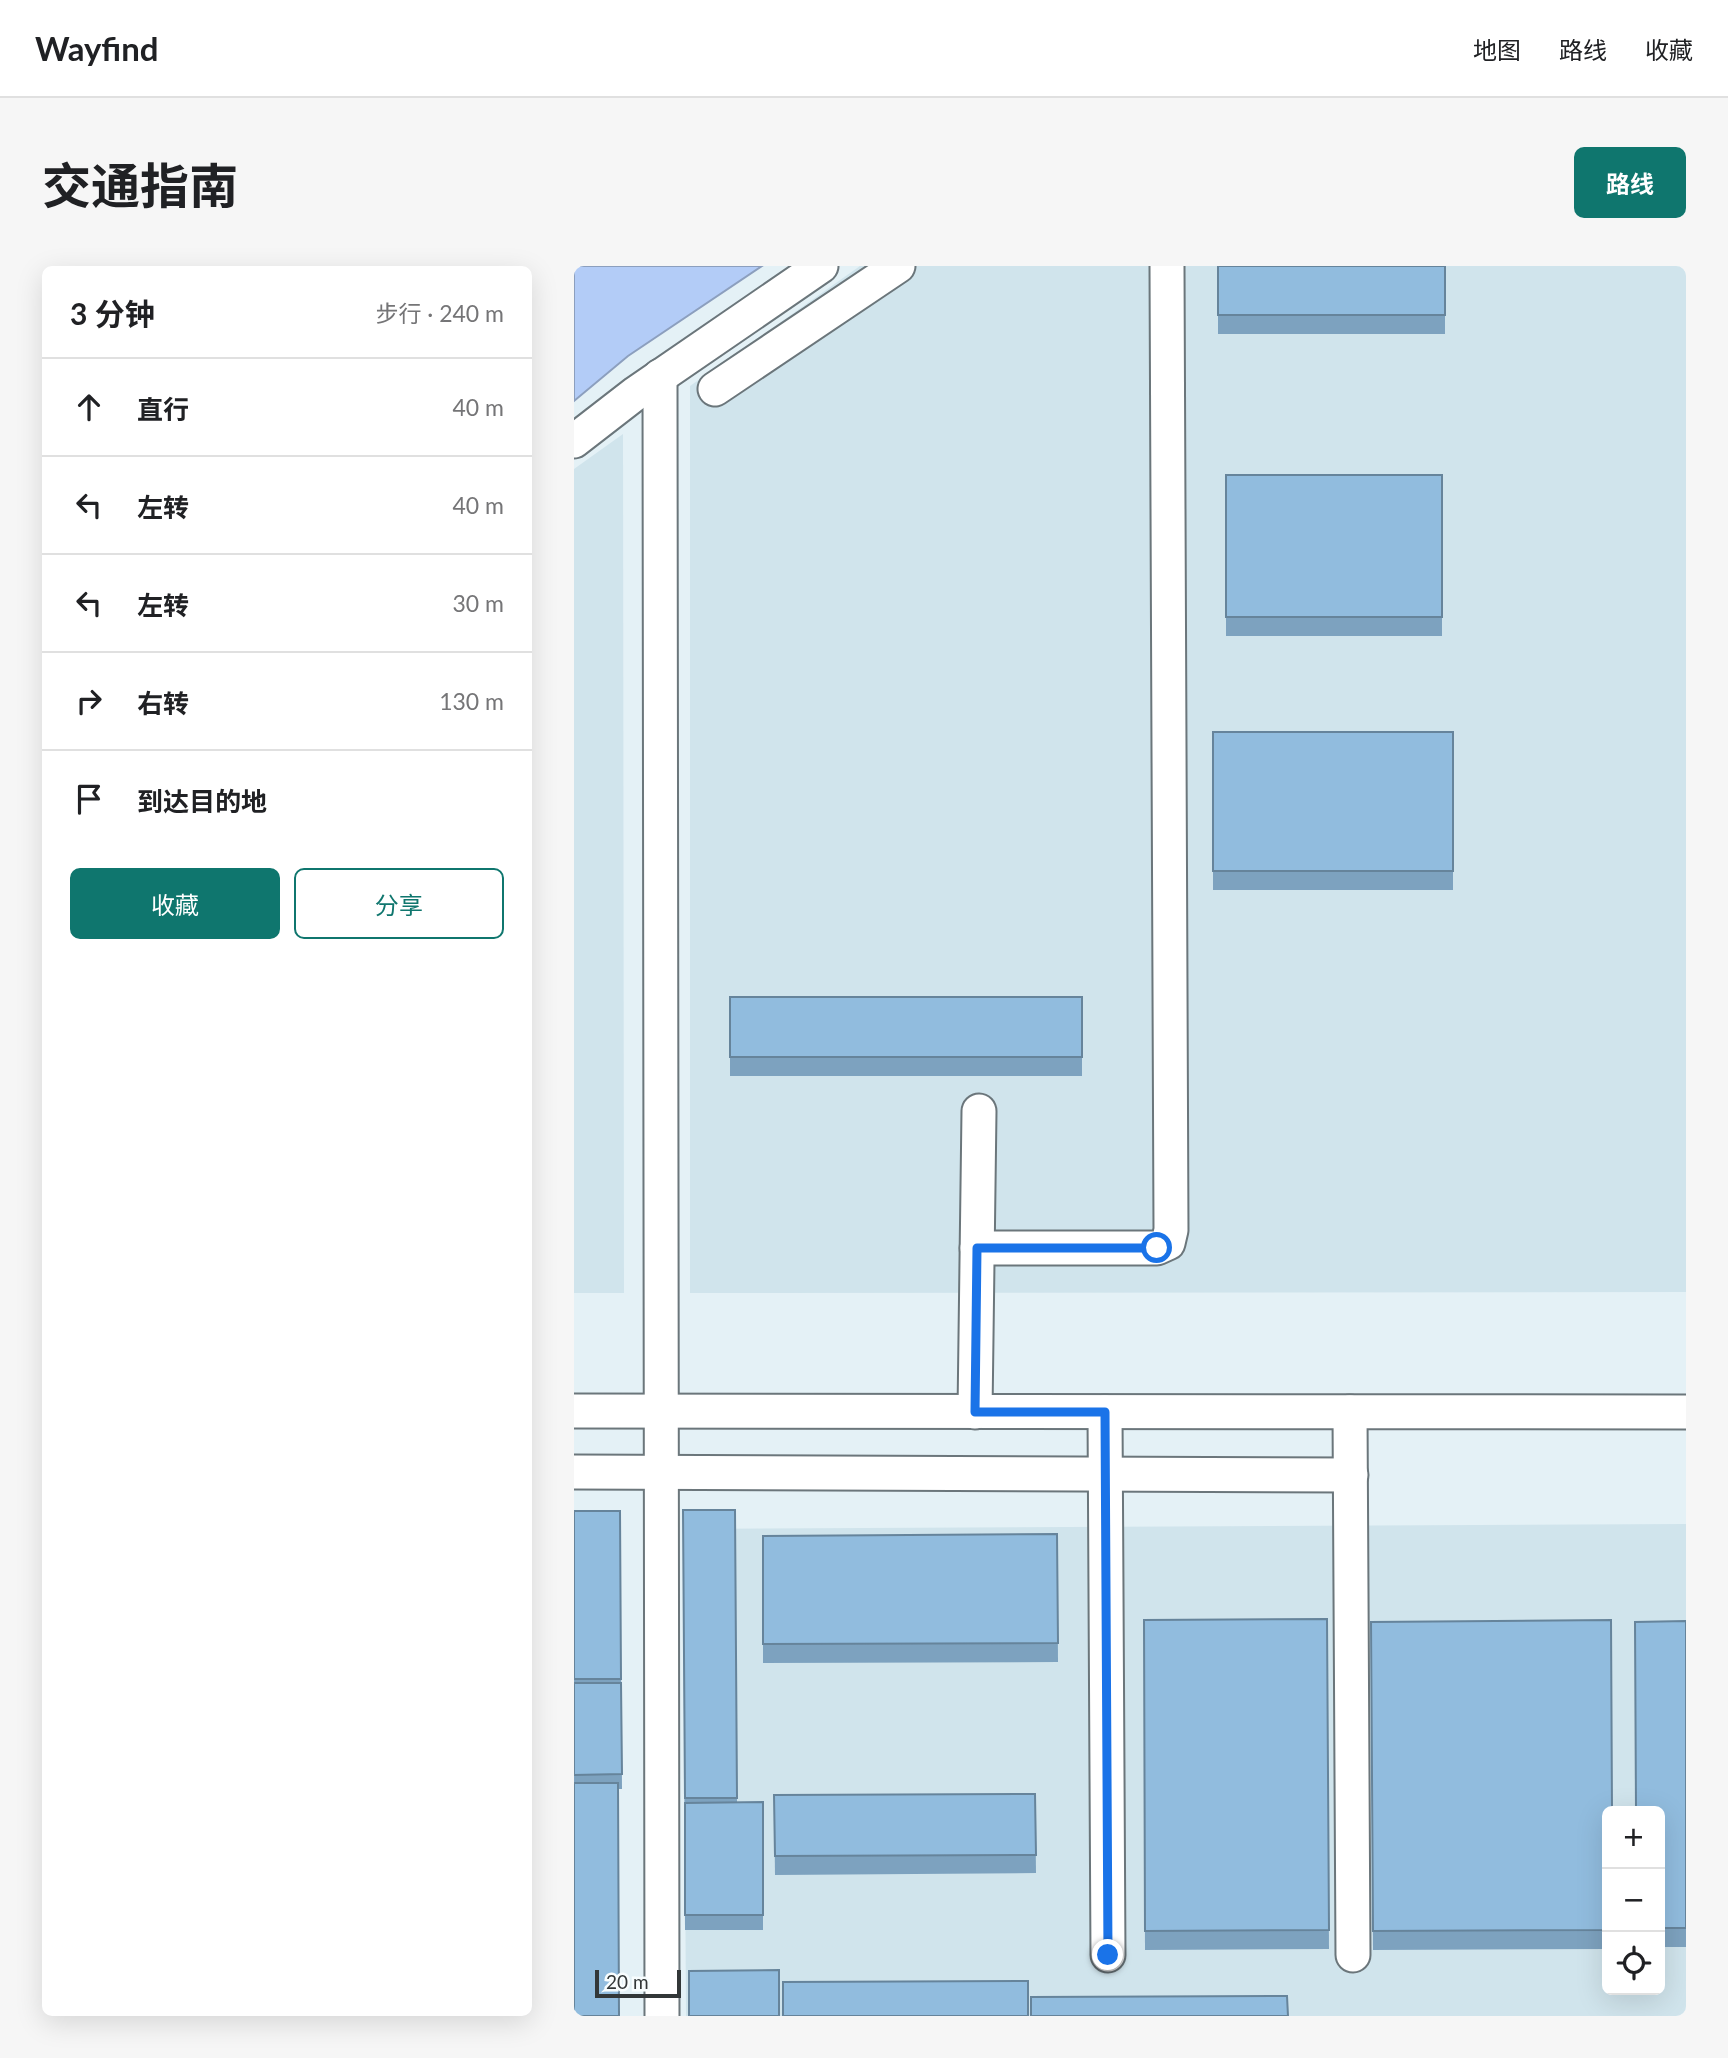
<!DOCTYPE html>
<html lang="zh">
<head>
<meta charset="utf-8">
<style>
  :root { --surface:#fff; --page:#f6f6f6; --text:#202124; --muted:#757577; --line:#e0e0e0; --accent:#0f766e }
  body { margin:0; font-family:Lato,"Noto Sans SC",sans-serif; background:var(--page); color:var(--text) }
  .controls { position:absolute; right:21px; bottom:21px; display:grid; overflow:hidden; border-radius:10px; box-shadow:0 7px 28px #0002 }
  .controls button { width:63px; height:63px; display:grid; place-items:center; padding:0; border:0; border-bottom:2px solid var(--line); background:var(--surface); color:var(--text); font:35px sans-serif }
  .scale { position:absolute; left:21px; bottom:18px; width:86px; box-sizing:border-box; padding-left:7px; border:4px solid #323738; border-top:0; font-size:19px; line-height:24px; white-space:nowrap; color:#323738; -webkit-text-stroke:5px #f8fdfe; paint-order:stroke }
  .stop { position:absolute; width:21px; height:21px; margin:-16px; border:5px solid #1a73e8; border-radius:50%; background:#fff }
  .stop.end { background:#1a73e8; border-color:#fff; box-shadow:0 2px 7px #0008 }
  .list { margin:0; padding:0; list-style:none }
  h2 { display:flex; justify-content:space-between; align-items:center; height:91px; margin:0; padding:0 28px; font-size:30px }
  h2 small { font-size:23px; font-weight:400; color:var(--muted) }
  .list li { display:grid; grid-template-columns:46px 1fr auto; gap:21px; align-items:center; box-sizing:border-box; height:98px; padding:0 28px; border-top:2px solid var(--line) }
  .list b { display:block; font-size:26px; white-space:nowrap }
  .list em { font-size:23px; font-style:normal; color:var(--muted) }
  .actions { display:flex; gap:14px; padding:21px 28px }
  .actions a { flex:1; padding:16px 0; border:2px solid var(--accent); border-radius:10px; text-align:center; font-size:24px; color:var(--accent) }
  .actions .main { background:var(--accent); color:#fff }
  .icon { flex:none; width:38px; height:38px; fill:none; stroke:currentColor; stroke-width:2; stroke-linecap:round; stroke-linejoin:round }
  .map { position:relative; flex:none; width:1112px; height:1750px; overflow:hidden; border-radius:10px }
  header { display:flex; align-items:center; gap:42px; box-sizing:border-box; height:98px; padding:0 35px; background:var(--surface); border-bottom:2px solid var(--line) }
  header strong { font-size:33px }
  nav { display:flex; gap:38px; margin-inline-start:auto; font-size:24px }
  .intro { display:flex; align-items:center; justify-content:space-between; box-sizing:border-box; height:168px; padding:0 42px }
  h1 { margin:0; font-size:49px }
  .button { padding:18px 32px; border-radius:10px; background:var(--accent); color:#fff; font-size:24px; font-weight:700 }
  main { display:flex; gap:42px; padding:0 42px }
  aside { flex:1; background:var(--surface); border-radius:10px; box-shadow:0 7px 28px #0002 }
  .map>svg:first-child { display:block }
  .built { fill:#d0e4ec; fill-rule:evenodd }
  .water { fill:#b3ccf7; stroke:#8c9fbe; stroke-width:2 }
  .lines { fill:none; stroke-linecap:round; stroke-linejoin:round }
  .minor-casing { stroke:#6b767b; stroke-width:37 }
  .minor { stroke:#fff; stroke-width:33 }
  .wall { fill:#7da2bf }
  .building { fill:#91bcde; stroke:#66849b; stroke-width:2 }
  .route { stroke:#1a73e8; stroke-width:9 }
</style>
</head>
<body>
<header>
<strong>Wayfind</strong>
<nav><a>地图</a><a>路线</a><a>收藏</a></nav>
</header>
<div class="intro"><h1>交通指南</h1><a class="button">路线</a></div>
<main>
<aside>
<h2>3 分钟<small>步行 · 240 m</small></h2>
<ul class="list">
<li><svg class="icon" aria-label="ahead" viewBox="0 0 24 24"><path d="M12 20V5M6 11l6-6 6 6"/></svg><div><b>直行</b></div><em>40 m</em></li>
<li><svg class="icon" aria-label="left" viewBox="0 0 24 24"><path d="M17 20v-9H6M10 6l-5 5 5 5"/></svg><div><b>左转</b></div><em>40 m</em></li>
<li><svg class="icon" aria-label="left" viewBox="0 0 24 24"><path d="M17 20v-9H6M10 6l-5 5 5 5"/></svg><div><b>左转</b></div><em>30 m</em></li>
<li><svg class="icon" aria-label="right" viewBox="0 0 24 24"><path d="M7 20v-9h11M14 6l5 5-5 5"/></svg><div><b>右转</b></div><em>130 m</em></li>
<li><svg class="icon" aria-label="arrive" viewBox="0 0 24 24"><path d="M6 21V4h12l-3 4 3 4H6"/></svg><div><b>到达目的地</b></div></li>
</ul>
<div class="actions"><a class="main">收藏</a><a>分享</a></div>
</aside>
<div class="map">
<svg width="1112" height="1750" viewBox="0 0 1112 1750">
  <rect width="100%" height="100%" fill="#e4f1f6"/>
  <g class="built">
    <path d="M 286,0 L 1112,0 L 1112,1026 L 116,1027 L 116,120 Z"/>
    <path d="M 49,168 L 50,1027 L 0,1027 L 0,203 Z"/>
    <path d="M 1112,1258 L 1112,1750 L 112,1750 L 109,1263 ZM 1033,1545 L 1086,1545 L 1086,1724 L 1033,1724 Z"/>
  </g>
  <path class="water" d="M 0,0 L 188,0 L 54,90 L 0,135 Z"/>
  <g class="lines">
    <g class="minor-casing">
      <g id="minor">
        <path d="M 86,110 L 88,1750"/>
        <path d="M 141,123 L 324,0"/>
        <path d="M 0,175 L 62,127 L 247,0"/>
        <path d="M 403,982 L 583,982 L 594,977 L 597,964 L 593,0"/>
        <path d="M 0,1145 L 1112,1146"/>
        <path d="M 401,1146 L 405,845"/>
        <path d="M 531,1146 L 534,1689"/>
        <path d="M 776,1146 L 779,1689"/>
        <path d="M 0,1206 L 777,1209"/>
      </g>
    </g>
    <use href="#minor" class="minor"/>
  </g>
  <g class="wall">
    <rect x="644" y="0" width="227" height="68"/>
    <rect x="652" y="209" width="216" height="161"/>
    <rect x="639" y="466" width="240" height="158"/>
    <rect x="156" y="731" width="352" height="79"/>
    <path d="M 109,1244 L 161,1244 L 163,1536 L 189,1536 L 189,1664 L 111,1664 Z"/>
    <path d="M 0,1245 L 46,1245 L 48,1523 L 44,1523 L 0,1750 Z"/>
    <path d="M 483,1268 L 484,1396 L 189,1397 L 189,1270 Z"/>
    <path d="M 753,1353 L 755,1683 L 571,1684 L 570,1354 Z"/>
    <path d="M 1112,1355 L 1112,1681 L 1086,1681 L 1086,1545 Z"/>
    <path d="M 797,1356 L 1033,1545 L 1033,1683 L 799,1684 Z"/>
    <path d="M 461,1528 L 462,1607 L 201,1609 L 200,1529 Z"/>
  </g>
  <g class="building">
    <rect x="644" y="0" width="227" height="49"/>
    <rect x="652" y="209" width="216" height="142"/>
    <rect x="639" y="466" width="240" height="139"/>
    <rect x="156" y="731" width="352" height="60"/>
    <path d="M 109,1244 L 161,1244 L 163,1532 L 111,1532 Z"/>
    <path d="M 0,1245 L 46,1245 L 47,1413 L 0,1413 Z"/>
    <path d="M 483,1268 L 484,1377 L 189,1378 L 189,1270 Z"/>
    <path d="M 753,1353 L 755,1664 L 571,1665 L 570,1354 Z"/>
    <path d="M 1037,1354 L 1038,1545 L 1033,1545 L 1033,1664 L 799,1665 L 797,1356 Z"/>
    <path d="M 1112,1355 L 1112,1662 L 1086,1662 L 1086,1545 L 1062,1545 L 1061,1356 Z"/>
    <path d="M 0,1417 L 47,1417 L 48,1508 L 0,1509 Z"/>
    <path d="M 0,1517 L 44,1517 L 45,1750 L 0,1750 Z"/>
    <path d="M 461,1528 L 462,1589 L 201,1590 L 200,1529 Z"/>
    <path d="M 189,1536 L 189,1649 L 111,1649 L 111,1537 Z"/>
    <path d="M 205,1704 L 205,1750 L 115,1750 L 115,1705 Z"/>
    <path d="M 454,1715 L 454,1750 L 209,1750 L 209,1716 Z"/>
    <path d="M 713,1730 L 714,1750 L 457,1750 L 457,1731 Z"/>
  </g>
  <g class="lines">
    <path class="route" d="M 534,1689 L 531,1146 L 401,1146 L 403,982 L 583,982"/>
  </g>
</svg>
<div class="controls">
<button>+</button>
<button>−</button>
<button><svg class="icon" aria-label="locate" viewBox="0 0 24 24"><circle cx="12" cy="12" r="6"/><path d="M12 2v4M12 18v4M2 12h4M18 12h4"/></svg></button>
</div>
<div class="scale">20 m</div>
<div class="stop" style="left:583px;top:982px"></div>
<div class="stop end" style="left:534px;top:1689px"></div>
</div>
</main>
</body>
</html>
